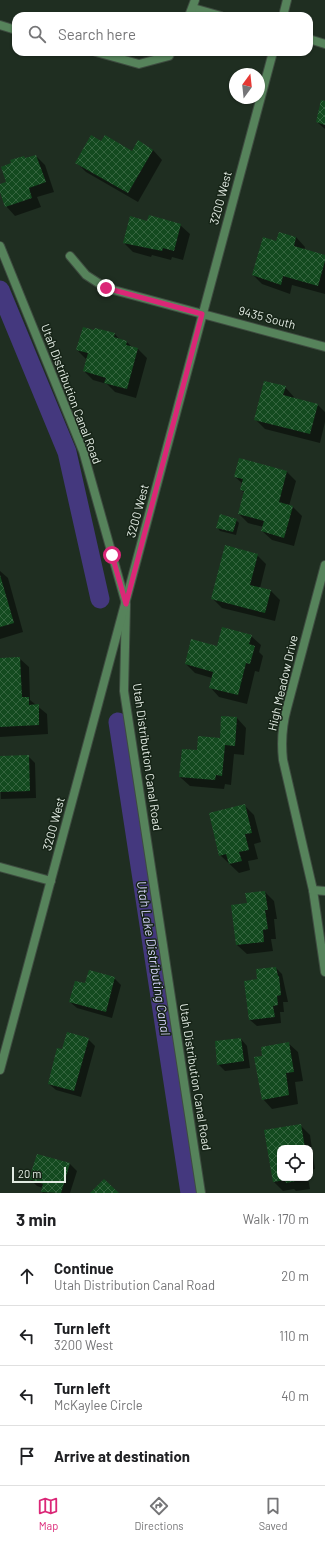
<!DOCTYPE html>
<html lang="en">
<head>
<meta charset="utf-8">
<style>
  :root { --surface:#fff; --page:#f6f6f6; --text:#202124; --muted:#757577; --line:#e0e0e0; --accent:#db2777 }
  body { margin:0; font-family:Barlow,sans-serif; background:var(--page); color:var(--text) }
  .controls { position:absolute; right:12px; bottom:12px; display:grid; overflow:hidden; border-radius:8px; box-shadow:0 1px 3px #0004 }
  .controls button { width:36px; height:36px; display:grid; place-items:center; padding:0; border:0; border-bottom:1px solid var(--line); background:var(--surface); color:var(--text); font:20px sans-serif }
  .compass { position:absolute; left:229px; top:68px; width:36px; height:36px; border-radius:50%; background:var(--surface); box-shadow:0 1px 3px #0004; rotate:15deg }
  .scale { position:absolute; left:12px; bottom:10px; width:54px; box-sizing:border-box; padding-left:4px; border:2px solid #e2ebe3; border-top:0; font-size:11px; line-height:14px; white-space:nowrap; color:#e2ebe3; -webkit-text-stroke:3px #162417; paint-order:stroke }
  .stop { position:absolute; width:12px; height:12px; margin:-9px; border:3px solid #db2777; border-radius:50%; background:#fff }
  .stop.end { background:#db2777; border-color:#fff; box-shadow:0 1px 4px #0008 }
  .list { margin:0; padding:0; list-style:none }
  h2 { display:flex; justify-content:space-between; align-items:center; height:52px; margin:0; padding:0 16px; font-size:17px }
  h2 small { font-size:13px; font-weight:400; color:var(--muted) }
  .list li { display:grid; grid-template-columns:26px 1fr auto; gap:12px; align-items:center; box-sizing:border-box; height:60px; padding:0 16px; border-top:1px solid var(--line) }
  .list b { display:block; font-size:15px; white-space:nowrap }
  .list p { margin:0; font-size:13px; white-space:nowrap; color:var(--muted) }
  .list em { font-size:13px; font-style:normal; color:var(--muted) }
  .icon { flex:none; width:22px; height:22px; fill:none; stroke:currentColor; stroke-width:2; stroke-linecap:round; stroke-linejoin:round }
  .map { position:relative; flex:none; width:325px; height:1193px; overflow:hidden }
  .search { position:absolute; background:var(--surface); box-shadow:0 1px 3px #0004; left:12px; right:12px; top:12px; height:44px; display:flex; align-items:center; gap:10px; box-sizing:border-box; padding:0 14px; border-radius:12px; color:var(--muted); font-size:15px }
  .sheet { height:292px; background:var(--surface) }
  nav { display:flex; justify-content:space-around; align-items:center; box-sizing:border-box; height:56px; border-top:1px solid var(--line); background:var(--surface); font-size:11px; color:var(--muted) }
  nav a { display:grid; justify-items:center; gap:2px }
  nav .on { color:var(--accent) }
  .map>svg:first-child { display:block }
  .shadow { fill:#0007 }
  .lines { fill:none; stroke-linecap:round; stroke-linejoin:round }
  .canal { stroke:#44387e; stroke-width:19 }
  .building { fill:url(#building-cross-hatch) }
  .service-casing { stroke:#3e4c40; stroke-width:10 }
  .minor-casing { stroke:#3e4c40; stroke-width:10 }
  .tertiary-casing { stroke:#3e4c40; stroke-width:10 }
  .service { stroke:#56835b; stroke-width:8 }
  .minor { stroke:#56835b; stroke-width:8 }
  .tertiary { stroke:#56835b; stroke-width:8 }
  .route { stroke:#db2777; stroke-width:5 }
  .labels { text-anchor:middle; stroke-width:3; stroke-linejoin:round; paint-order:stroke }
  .street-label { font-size:12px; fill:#e2ebe3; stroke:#162417 }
  .water-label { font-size:13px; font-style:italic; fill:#d6d3fd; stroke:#162417 }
</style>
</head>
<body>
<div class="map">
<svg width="325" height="1193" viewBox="0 0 325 1193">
  <defs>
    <pattern id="building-cross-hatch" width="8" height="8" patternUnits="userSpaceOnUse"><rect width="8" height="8" fill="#134a1f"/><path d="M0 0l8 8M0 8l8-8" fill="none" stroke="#35643f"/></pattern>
  </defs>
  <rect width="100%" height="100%" fill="#1f2e21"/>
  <g class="shadow">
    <path d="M 325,102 L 325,129 L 317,122 Z"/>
    <path d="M 102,142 L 132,152 L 153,150 L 162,160 L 138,202 L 86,172 L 76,162 Z"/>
    <path d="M 36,156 L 45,165 L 54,192 L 37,197 L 41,207 L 15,216 L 6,206 L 0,185 L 8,182 L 12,164 Z"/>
    <path d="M 148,222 L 180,225 L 190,234 L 183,260 L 172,257 L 171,260 L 152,255 L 151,257 L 133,252 L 124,243 Z"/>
    <path d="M 280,233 L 296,237 L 305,247 L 304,250 L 325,256 L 325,294 L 292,285 L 290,294 L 262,284 L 253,275 L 277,242 Z"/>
    <path d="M 95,331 L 115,334 L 120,340 L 127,342 L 132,347 L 138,349 L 147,358 L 136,398 L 115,392 L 107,384 L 93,380 L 84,371 L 87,360 L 77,350 Z"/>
    <path d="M 285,387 L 294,397 L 294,398 L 318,405 L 325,412 L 325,422 L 320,443 L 265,429 L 255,419 Z"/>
    <path d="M 286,471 L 296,481 L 289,506 L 292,506 L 302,516 L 294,546 L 272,540 L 262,531 L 263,527 L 248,523 L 239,514 L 244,493 L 241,490 L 243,484 L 235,477 Z"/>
    <path d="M 236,520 L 239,523 L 236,535 L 220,531 L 217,527 Z"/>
    <path d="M 257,555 L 266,564 L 260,588 L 271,591 L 280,600 L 275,621 L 222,608 L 212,598 Z"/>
    <path d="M 0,571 L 8,578 L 23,632 L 0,639 Z"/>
    <path d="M 251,636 L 261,645 L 259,652 L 263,656 L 259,672 L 255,671 L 247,704 L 219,697 L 210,687 L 212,678 L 195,673 L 186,664 L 218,647 Z"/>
    <path d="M 19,658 L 29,667 L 30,700 L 47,714 L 48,734 L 0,737 L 0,659 Z"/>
    <path d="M 222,717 L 237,718 L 246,728 L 244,755 L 234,754 L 231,785 L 225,784 L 224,789 L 190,786 L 180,777 L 198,751 L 220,739 Z"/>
    <path d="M 28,756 L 35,763 L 36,798 L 1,799 L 0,757 Z"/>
    <path d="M 245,806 L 254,815 L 261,842 L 254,844 L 258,859 L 248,861 L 250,870 L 239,873 L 220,855 Z"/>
    <path d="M 265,892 L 274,901 L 277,919 L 274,919 L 276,939 L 271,939 L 273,951 L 247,954 L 237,945 L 248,904 Z"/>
    <path d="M 276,968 L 282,974 L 288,1002 L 283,1002 L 284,1012 L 280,1012 L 281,1023 L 257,1026 L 250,1020 L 258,980 Z"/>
    <path d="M 114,978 L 121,985 L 112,1018 L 77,1008 L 70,1002 L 86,985 Z"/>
    <path d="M 88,1039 L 95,1046 L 81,1097 L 56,1090 L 49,1084 L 63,1051 Z"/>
    <path d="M 241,1039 L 247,1046 L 250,1068 L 225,1071 L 218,1064 Z"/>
    <path d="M 288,1043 L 298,1052 L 303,1081 L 295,1082 L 298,1104 L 272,1109 L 263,1099 L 264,1057 Z"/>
    <path d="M 300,1125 L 310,1135 L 315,1169 L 311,1170 L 312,1174 L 310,1174 L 310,1148 L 280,1148 L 280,1178 L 308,1178 L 310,1189 L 296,1191 L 294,1189 L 283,1191 L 274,1182 L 265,1131 Z"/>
    <path d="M 38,1155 L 70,1164 L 77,1171 L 70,1193 L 43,1193 L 42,1192 L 43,1188 L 37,1186 L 30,1179 Z"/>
  </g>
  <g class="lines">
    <g class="canal">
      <path d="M 0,290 L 67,452 L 100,599"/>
      <path d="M 118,722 L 190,1193"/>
    </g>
  </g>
  <g class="building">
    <path d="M 321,100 L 325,101 L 325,125 L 316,122 Z"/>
    <path d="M 91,135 L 101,141 L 105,135 L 132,151 L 138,140 L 153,150 L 128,193 L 75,163 Z"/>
    <path d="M 36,155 L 46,182 L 29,188 L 32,198 L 5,207 L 0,192 L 0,184 L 6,182 L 1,167 L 11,163 L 10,160 L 24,156 L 25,158 Z"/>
    <path d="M 149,215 L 181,224 L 174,251 L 163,248 L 162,251 L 123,243 L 130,216 L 147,221 Z"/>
    <path d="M 279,232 L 296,237 L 294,246 L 325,255 L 325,261 L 318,286 L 283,276 L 281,285 L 252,275 L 263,237 L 276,241 Z"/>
    <path d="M 83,327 L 94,330 L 95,328 L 115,333 L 114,337 L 127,341 L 126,345 L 138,348 L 127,389 L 104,383 L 106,378 L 83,371 L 88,353 L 76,350 Z"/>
    <path d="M 264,381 L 286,386 L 283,395 L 318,404 L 310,434 L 254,420 Z"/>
    <path d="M 239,458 L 287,471 L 279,502 L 293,506 L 284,538 L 261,531 L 264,521 L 238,514 L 244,491 L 240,490 L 243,479 L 234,477 Z"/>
    <path d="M 220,514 L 237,519 L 233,532 L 216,528 Z"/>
    <path d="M 225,545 L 258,554 L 250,585 L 271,590 L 265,613 L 211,599 Z"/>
    <path d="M 0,575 L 14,623 L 0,627 Z"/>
    <path d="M 222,627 L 252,635 L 249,644 L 255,646 L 250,664 L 246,663 L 238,695 L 209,688 L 213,672 L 185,664 L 191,639 L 217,646 Z"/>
    <path d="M 20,657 L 22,697 L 29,697 L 29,705 L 39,704 L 39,725 L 0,727 L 0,658 Z"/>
    <path d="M 221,716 L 237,717 L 235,746 L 225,745 L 222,776 L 216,775 L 215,780 L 179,777 L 182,749 L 197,750 L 198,736 L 220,738 Z"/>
    <path d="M 29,755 L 30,791 L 0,792 L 0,756 Z"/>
    <path d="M 245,804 L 252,833 L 245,834 L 249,850 L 239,852 L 242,861 L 229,864 L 226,854 L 219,856 L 209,813 Z"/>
    <path d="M 265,891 L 268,910 L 265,910 L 268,929 L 263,930 L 264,942 L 236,945 L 231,905 L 247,903 L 245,893 Z"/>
    <path d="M 276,967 L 278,976 L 279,976 L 281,995 L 277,996 L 278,1005 L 273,1006 L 275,1017 L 249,1020 L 244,981 L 257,979 L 256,969 Z"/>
    <path d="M 89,970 L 115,977 L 106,1012 L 69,1002 L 75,981 L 85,983 Z"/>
    <path d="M 67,1032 L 89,1038 L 74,1091 L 48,1084 L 57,1048 L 62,1049 Z"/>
    <path d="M 241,1038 L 244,1061 L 217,1065 L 215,1041 Z"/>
    <path d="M 289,1042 L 294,1072 L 286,1073 L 289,1095 L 262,1100 L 254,1057 L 262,1056 L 261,1047 Z"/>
    <path d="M 301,1124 L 305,1148 L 280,1148 L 280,1178 L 301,1178 L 301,1180 L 286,1183 L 285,1180 L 273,1182 L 264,1130 Z"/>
    <path d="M 37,1154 L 70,1163 L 61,1193 L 41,1192 L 43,1184 L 29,1179 Z"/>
    <path d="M 104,1179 L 119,1193 L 90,1193 Z"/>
  </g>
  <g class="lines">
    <g class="service-casing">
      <g id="service">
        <path d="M 193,8 L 221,16"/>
        <path d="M 189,16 L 195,0"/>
        <path d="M 0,25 L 16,30"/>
        <path d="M 96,52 L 139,64 L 169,56 L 171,52"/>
        <path d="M 0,246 L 83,451 L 126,604 L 124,691 L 201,1193"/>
      </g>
    </g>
    <g class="minor-casing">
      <g id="minor">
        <path d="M 309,39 L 325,44"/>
        <path d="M 70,256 L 86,275 L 106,288 L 325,347"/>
        <path d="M 325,565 L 287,708 C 282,726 281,742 283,760 L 313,890 L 325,972"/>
        <path d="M 0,867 L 51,881"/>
        <path d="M 313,890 L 325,891"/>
      </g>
    </g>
    <g class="tertiary-casing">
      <g id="tertiary">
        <path d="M 283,16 L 287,0"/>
        <path d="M 0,1070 L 273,52"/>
      </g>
    </g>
    <use href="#service" class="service"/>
    <use href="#minor" class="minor"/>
    <use href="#tertiary" class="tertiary"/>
  </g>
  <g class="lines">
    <path class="route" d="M 106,288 L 202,314 L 126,604 L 112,555"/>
  </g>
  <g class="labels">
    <g class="street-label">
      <text transform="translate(221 198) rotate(-75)" y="4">3200 West</text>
      <text transform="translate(267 318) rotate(15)" y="4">9435 South</text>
      <text transform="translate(71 394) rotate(69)" y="4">Utah Distribution Canal Road</text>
      <text transform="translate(138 511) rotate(-75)" y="4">3200 West</text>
      <text transform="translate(283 683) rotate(-77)" y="4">High Meadow Drive</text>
      <text transform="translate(147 757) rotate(82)" y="4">Utah Distribution Canal Road</text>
      <text transform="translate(54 824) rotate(-75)" y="4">3200 West</text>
      <text transform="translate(195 1077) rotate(81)" y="4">Utah Distribution Canal Road</text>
    </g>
    <g class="water-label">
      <text transform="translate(154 958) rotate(81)" y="5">Utah Lake Distributing Canal</text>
    </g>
  </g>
</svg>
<div class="controls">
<button><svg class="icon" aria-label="locate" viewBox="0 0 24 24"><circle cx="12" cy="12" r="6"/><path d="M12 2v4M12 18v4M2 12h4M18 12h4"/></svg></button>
</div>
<svg class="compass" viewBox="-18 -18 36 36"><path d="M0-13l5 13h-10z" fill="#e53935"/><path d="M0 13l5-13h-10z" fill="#757577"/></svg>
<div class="scale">20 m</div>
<div class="stop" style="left:112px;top:555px"></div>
<div class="stop end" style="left:106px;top:288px"></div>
<div class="search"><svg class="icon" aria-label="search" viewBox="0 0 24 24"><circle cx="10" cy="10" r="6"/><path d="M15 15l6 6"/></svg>Search here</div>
</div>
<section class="sheet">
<h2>3 min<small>Walk · 170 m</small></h2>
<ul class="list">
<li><svg class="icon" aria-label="ahead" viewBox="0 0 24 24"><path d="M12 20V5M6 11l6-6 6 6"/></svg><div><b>Continue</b><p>Utah Distribution Canal Road</p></div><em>20 m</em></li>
<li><svg class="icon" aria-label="left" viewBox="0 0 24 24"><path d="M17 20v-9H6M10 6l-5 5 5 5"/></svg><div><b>Turn left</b><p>3200 West</p></div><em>110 m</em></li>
<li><svg class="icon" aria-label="left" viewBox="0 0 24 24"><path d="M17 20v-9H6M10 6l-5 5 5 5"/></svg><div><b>Turn left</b><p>McKaylee Circle</p></div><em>40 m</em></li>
<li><svg class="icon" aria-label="arrive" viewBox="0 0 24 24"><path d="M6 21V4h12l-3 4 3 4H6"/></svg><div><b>Arrive at destination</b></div></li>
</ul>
</section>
<nav>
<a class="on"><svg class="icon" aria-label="map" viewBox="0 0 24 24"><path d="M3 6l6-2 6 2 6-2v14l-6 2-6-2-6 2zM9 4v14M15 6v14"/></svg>Map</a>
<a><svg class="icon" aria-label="directions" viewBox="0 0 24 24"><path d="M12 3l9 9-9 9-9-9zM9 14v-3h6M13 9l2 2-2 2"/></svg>Directions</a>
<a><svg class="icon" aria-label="saved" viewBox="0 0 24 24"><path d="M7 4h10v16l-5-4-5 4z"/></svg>Saved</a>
</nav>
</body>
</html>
